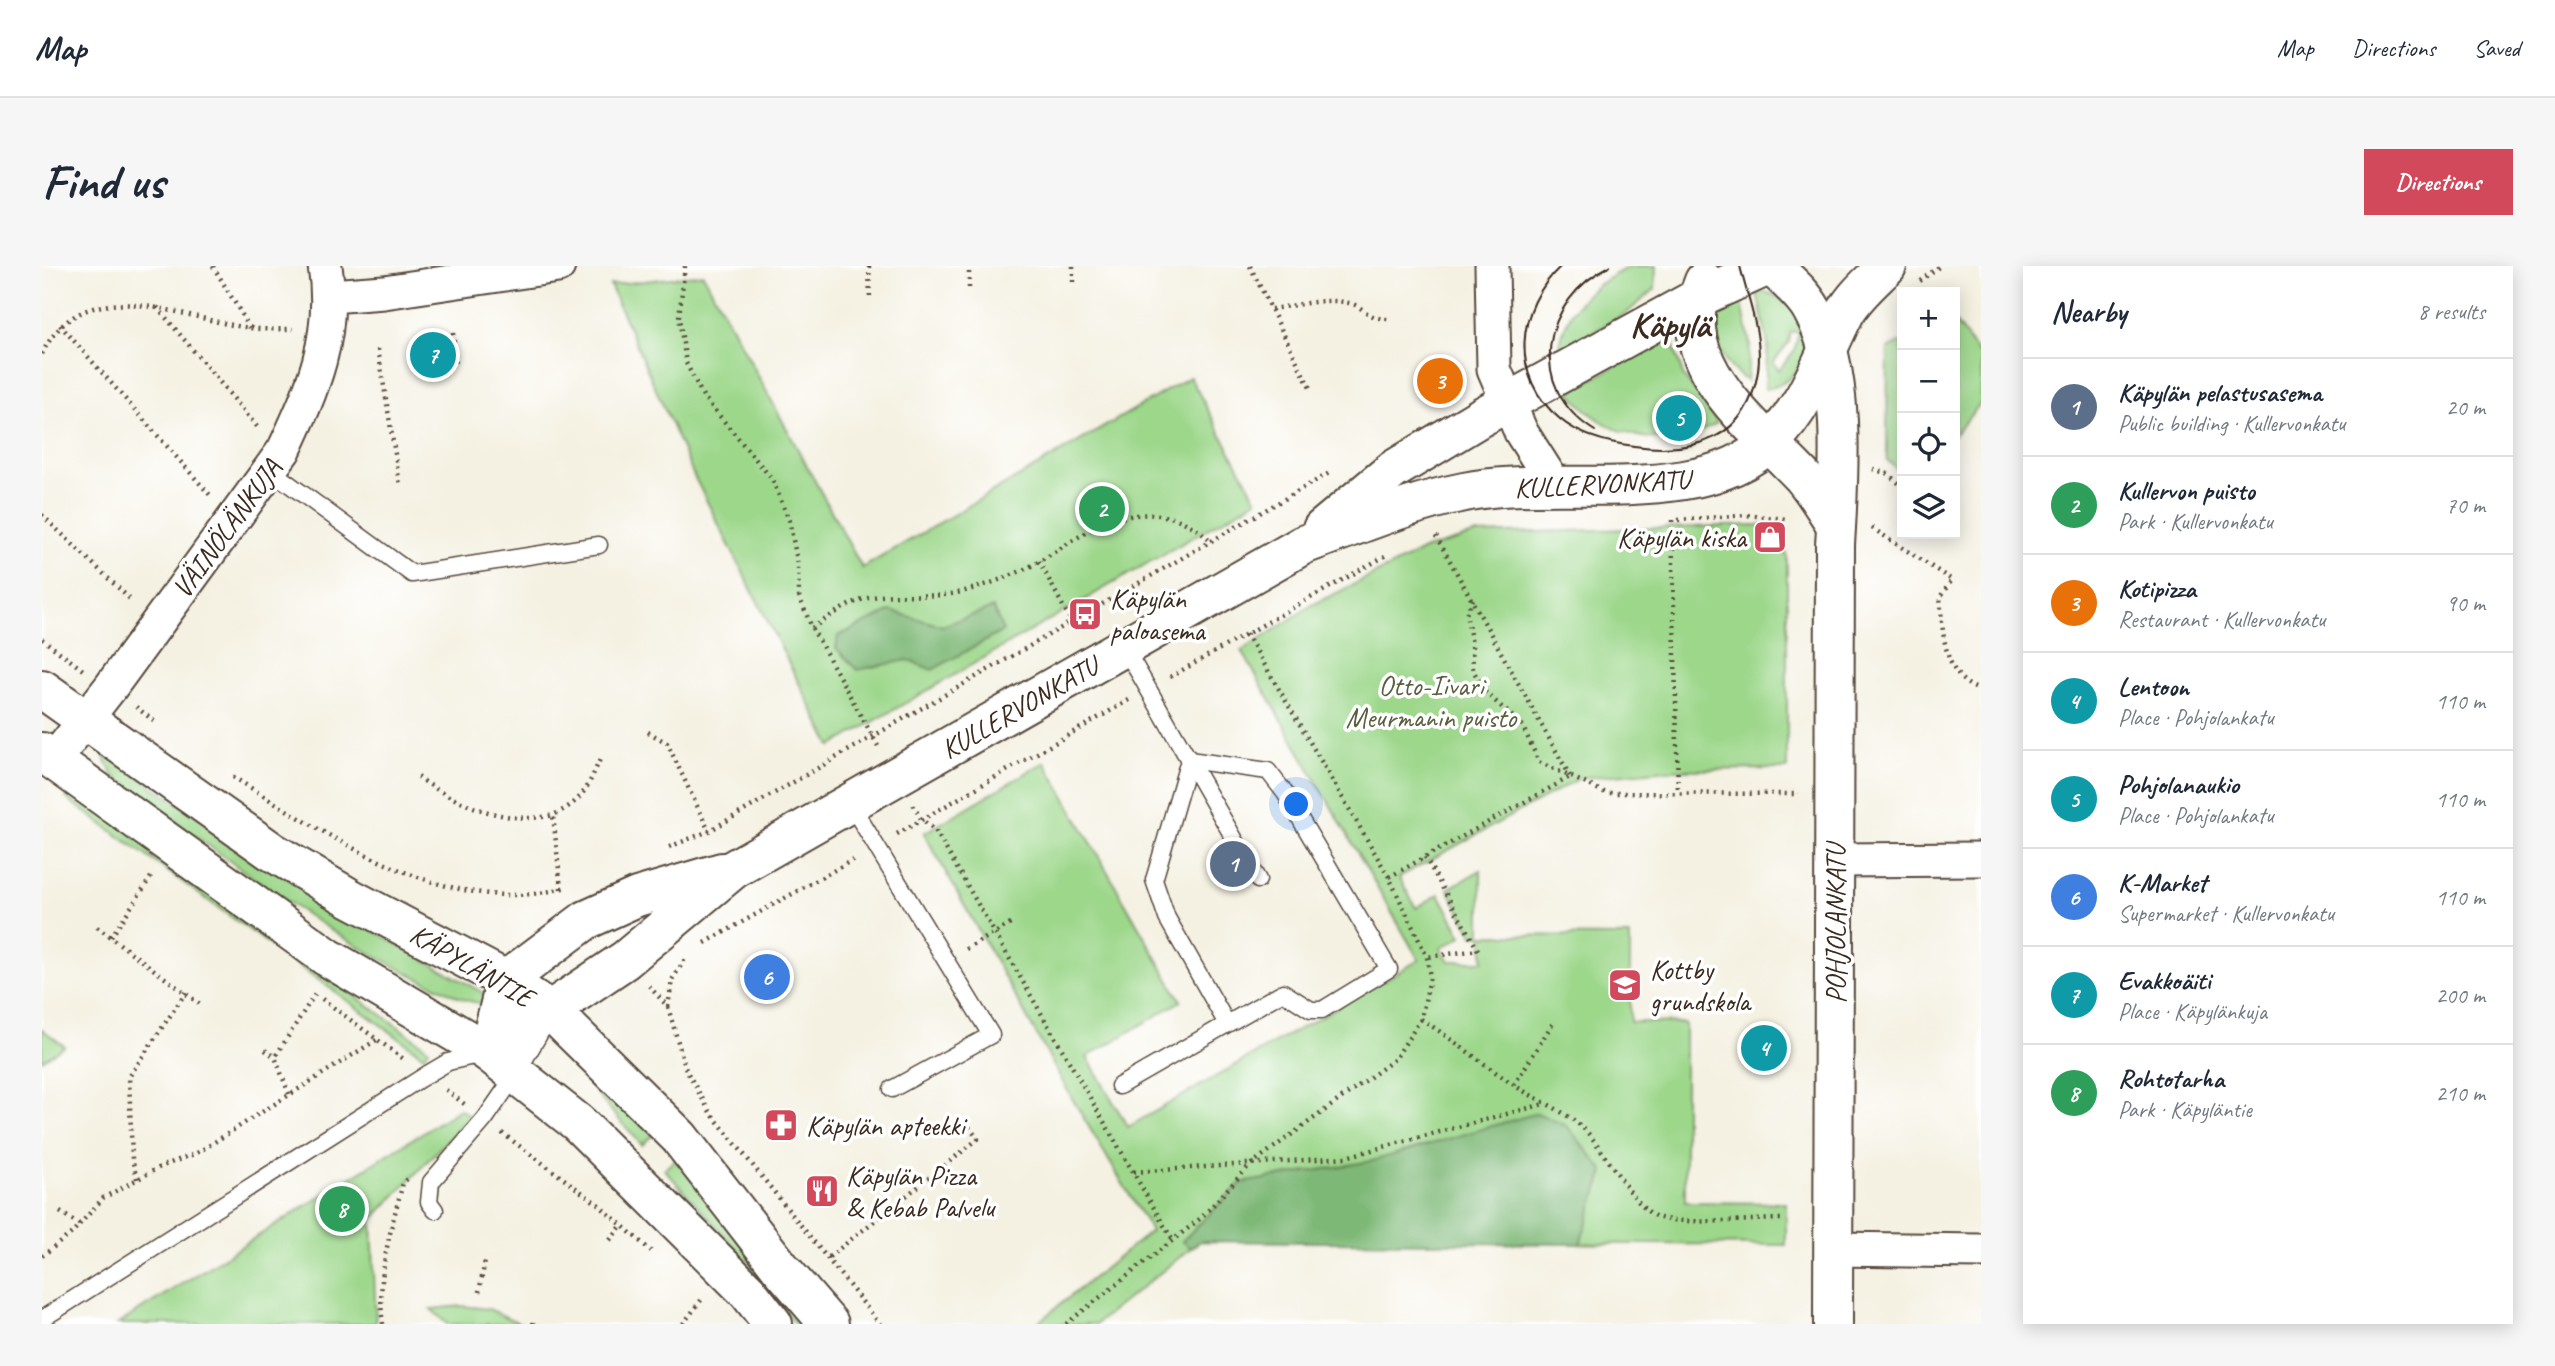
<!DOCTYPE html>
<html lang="en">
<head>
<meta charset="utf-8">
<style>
  :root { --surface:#fff; --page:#f6f6f7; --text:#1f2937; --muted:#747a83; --line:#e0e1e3; --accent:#d1495b }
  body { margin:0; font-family:Caveat,sans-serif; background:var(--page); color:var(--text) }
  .controls { position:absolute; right:21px; top:21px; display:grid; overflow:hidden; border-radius:0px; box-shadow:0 4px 18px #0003 }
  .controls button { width:63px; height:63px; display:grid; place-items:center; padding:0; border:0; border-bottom:2px solid var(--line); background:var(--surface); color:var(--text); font:35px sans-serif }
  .you { position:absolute; left:1255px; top:539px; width:24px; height:24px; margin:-18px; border:5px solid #fff; border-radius:50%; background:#1a73e8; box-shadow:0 0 0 10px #1a73e833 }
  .badge { display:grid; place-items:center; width:46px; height:46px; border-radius:50%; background:var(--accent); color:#fff; font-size:23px; font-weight:700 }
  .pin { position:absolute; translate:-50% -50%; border:4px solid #fff; box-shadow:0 2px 7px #0006 }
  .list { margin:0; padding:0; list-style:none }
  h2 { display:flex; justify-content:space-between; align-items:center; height:91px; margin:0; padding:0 28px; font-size:30px }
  h2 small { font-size:23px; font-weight:400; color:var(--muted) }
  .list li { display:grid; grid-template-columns:46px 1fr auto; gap:21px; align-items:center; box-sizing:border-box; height:98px; padding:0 28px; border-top:2px solid var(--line) }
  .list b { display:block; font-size:26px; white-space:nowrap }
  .list p { margin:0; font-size:23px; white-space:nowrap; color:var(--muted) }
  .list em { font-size:23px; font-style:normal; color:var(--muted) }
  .icon { flex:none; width:38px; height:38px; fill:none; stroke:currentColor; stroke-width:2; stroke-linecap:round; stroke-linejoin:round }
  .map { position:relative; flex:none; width:1939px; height:1058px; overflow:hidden; border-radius:0px }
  header { display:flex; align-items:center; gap:42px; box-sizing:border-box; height:98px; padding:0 35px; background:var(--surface); border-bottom:2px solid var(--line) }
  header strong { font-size:33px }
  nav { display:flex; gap:38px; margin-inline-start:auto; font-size:24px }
  .intro { display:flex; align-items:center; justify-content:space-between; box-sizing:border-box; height:168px; padding:0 42px }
  h1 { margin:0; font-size:49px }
  .button { padding:18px 32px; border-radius:0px; background:var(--accent); color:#fff; font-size:24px; font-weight:700 }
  main { display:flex; gap:42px; padding:0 42px }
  aside { flex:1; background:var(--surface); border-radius:0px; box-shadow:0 4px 18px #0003 }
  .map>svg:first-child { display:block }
  .green { fill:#9cd78a; stroke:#6c8054; stroke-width:2; fill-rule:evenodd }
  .forest { fill:#7db876; stroke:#5c714a; stroke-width:2 }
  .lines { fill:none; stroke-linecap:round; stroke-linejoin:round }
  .lane-casing { stroke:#57483b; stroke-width:19 }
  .street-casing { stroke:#57483b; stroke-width:37 }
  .secondary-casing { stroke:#57483b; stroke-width:42 }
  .path { stroke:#57483b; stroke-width:4.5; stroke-dasharray:2 5; stroke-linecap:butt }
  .lane { stroke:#fff; stroke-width:16 }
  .street { stroke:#fff; stroke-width:33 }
  .secondary { stroke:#fff; stroke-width:38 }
  .tram { stroke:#3b2a1e; stroke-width:2 }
  .labels { text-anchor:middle; stroke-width:7; stroke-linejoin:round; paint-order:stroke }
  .street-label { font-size:28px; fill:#3b2a1e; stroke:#fff }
  .poi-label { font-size:28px; fill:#3b2a1e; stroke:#fff; text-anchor:start }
  .park-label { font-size:28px; fill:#585e3e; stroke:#fff }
  .district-label { font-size:35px; font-weight:bold; fill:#3b2a1e; stroke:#fff }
</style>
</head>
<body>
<header>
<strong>Map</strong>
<nav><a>Map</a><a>Directions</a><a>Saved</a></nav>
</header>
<div class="intro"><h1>Find us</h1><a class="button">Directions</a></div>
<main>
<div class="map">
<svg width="1939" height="1058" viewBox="0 0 1939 1058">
  <rect width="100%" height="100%" fill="#fff"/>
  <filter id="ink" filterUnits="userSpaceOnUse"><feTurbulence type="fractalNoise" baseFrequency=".0143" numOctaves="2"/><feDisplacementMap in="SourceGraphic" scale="14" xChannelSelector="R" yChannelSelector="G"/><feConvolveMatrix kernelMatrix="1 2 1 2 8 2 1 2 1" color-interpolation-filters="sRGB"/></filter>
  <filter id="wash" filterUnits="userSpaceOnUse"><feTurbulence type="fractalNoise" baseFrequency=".00686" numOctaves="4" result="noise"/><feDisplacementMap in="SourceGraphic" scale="28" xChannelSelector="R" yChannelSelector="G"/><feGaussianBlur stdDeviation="1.57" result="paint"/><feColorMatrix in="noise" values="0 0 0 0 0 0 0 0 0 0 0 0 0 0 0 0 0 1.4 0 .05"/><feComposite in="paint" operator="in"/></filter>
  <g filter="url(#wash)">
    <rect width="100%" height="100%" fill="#f4f1e2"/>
    <g class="green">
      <path d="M 1589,0 L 1614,0 L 1613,23 L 1586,46 L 1517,85 C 1523,40 1550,19 1589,0 Z"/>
      <path d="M 661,8 L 820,302 L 1148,111 L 1215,234 L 789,480 L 652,210 L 568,19 Z"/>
      <path d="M 1723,26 C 1772,38 1780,113 1723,123 L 1726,78 L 1715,27 ZM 1749,66 L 1757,66 L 1752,85 L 1737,104 L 1731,97 L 1747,76 Z"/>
      <path d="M 1699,32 L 1708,78 L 1705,115 C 1674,95 1656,52 1699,32 Z"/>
      <path d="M 1913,56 L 1939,91 L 1939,137 L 1913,168 Z"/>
      <path d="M 1628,69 L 1641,109 L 1675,157 C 1625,187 1563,172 1528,126 Z"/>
      <path d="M 1860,76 L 1860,208 L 1845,194 L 1846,83 Z"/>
      <path d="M 1712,259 L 1737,260 L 1745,291 L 1745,503 L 1628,504 L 1538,512 L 1357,611 L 1374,642 L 1397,628 L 1420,670 L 1399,682 L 1407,695 L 1441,695 L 1441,669 L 1588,670 L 1588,756 L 1643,757 L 1643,936 L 1744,937 L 1744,979 L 1158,975 L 1054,1058 L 994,1058 L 1109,965 L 1031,834 L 882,567 L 1003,496 L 1139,735 L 1045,791 L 1086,861 L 1377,694 L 1200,385 L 1270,339 L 1384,283 L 1435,268 Z"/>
      <path d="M 59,485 L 281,636 L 443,728 L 439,737 C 422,736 405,725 389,718 C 274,666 173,583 71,509 Z"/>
      <path d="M 29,525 L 387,783 L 382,790 L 24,532 Z"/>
      <path d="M 1439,604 L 1439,669 L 1431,669 L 1406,623 Z"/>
      <path d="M 0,763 L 22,780 L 0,794 Z"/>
      <path d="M 526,786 L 615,865 L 600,879 L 557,831 Z"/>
      <path d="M 418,843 L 428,850 L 330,954 L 334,1058 L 76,1058 Z"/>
      <path d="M 637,891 L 770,1058 L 753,1058 L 687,974 L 622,903 Z"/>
      <path d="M 420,1040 L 447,1043 L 479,1058 L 405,1058 L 389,1043 Z"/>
    </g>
    <g class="forest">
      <path d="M 951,342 L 961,365 L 890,404 L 866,394 L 815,404 L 794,382 L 796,370 L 849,345 L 900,360 Z"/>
      <path d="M 1495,847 L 1525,860 L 1562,905 L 1538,978 L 1158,975 L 1149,982 L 1140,975 L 1199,917 L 1330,895 Z"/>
    </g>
  </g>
  <g filter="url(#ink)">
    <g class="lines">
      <g class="lane-casing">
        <g id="lane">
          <path d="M 228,204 L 370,308 L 557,279"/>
          <path d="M 1082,381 L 1216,614"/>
          <path d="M 808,537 L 949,769 L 850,823"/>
          <path d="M 1077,820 L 1241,726 L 1269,744 L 1280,744 L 1347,703 L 1243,527 L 1226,505 L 1147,494 L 1112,614 L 1125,652 L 1185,758"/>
          <path d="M 393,944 L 387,936 L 389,916 L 443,853 L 474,808 L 502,760"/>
          <path d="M 0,1053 L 384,809 L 406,796 L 440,788"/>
        </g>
      </g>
      <g class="street-casing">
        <g id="street">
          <path d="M 1450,0 L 1452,103 L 1479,166 L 1512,218"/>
          <path d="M 288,30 L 342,26 L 516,0"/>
          <path d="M 11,495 L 68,422 L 242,184 C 271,122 294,70 283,0"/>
          <path d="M 1793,594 L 1939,593"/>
          <path d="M 1791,983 L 1939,985"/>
        </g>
      </g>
      <g class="secondary-casing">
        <g id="secondary">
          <path d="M 1730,0 C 1744,14 1761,27 1770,44 C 1805,105 1797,211 1793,279 L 1791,1058"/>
          <path d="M 1662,15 C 1627,97 1710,157 1760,210 C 1773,225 1783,243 1794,259"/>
          <path d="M 1280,263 L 1351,204 L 1439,151 L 1654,33 L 1726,0"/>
          <path d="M 0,423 L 229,585 L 308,632 L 464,714 L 510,746 L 637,871 L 738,1001 L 787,1058"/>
          <path d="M 0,486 L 285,691 L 446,786 L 536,857 L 706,1026 L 731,1058"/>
          <path d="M 446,786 L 583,694 L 692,603 L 1261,279 C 1314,260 1367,237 1422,226 C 1513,207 1659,244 1729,175 C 1766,139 1780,92 1803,47 C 1813,29 1830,15 1845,0"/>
          <path d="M 446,786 L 464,714 L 544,654 L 595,631 L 680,606"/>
        </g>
      </g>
      <g class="path">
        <path d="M 171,0 L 208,62"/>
        <path d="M 643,0 L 637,51 L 644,97 L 661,130 L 730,213 L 747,254 L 756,299 L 757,330 L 770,362 L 836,480"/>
        <path d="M 827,0 L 828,33"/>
        <path d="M 1031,0 L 1031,19"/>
        <path d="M 1208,0 L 1268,122"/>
        <path d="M 1878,15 L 1898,0"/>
        <path d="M 927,22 L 927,0"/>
        <path d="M 115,41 L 217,163"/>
        <path d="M 1229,43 C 1253,40 1283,31 1307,37 C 1322,40 1324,53 1347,53"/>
        <path d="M 18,59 L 168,229"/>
        <path d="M 411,67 L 414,99"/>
        <path d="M 336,83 L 358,219"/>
        <path d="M 0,88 C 42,1 138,53 208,62 C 222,64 237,63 251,63"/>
        <path d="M 1831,203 L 1846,208 L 1860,220"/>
        <path d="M 0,249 L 91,336"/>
        <path d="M 1630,254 L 1636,526"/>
        <path d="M 1636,254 L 1704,249 L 1745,253"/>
        <path d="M 1830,262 L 1910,314 L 1898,331 C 1901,364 1900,413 1939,424"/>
        <path d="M 1394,270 L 1528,510"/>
        <path d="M 997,295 L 1029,355"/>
        <path d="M 1431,333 L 1424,348 L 1430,378 L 1431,404 L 1444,427 L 1480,459 L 1497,496 L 1564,527 L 1757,528"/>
        <path d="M 770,362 C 786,352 804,338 822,333 C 855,324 890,335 923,325 C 948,318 976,308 998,295 C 1030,276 1056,254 1094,249 C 1123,246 1147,254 1167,274"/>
        <path d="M 0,373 L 41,404"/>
        <path d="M 1128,411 L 1343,290"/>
        <path d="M 94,441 L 112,455"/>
        <path d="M 606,466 L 625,477 L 667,565"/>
        <path d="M 191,511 C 285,568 409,656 524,621"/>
        <path d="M 376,511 C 414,538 465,560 511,549"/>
        <path d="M 871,539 L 879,553 L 893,564 L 1131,975"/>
        <path d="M 855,568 L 1087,434"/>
        <path d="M 627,581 L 667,565 L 1289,206"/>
        <path d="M 1383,591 L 1436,684 L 1385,691"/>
        <path d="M 1347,611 L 1528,511"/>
        <path d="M 519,623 L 511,549 C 542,535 546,520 559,491"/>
        <path d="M 55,661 L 159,739"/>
        <path d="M 69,671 L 109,611"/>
        <path d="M 663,677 L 814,592"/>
        <path d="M 924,683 L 972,656"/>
        <path d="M 607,720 L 626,741 L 644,804 L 668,846 L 838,1058"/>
        <path d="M 280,733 L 363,794"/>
        <path d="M 626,741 L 630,714 L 643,693"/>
        <path d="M 1379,753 C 1412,774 1442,799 1475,821 C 1497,835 1524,845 1543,864 C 1563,884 1590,938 1613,950 C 1632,960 1716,953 1741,953"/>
        <path d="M 223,784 L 233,791"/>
        <path d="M 1472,819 L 1511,757"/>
        <path d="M 404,824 L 425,840"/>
        <path d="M 247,828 L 233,791 L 273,728"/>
        <path d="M 460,867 L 557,939 L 609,985"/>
        <path d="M 1092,906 L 1304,891 L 1502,838"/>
        <path d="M 95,913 L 90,893 L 87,811 L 144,726"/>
        <path d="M 18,946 L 37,958"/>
        <path d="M 568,974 L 580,959"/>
        <path d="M 0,990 L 30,967 L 61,932 L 118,901 L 155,887 L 336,773"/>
        <path d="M 787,991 L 936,873 L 927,861"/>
        <path d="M 437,1026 L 443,995"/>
        <path d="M 341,1058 C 334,1011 349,963 361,917 L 365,913"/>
        <path d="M 491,1058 L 492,1052"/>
        <path d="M 641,1058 L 660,1033"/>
        <path d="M 1024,1058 L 1159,952 L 1208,899 L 1353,793 L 1379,753 L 1388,712 L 1385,691 L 1347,611 L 1204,367"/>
      </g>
      <use href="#lane" class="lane"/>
      <use href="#street" class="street"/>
      <use href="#secondary" class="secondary"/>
      <g class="tram">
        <path d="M 1519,0 C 1474,42 1467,111 1518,153 C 1538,170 1567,177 1592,180 C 1652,188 1706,173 1716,105 C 1721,70 1706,34 1698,0"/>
        <path d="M 1553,165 C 1483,122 1499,34 1568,0"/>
      </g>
    </g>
  </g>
  <defs>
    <g id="shop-square" transform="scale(1.75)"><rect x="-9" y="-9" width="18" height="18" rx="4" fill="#d1495b" stroke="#fff"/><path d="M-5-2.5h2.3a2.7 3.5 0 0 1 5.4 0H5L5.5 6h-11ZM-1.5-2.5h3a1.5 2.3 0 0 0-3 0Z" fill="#fff"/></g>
    <g id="bus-square" transform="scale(1.75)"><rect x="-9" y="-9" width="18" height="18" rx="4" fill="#d1495b" stroke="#fff"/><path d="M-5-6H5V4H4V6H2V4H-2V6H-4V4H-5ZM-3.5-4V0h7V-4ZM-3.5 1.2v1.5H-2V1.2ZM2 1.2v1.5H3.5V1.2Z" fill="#fff"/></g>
    <g id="school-square" transform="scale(1.75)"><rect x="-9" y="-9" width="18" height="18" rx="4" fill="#d1495b" stroke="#fff"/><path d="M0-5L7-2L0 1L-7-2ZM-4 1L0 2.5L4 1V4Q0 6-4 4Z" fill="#fff"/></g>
    <g id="pharmacy-square" transform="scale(1.75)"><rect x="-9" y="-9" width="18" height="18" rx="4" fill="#d1495b" stroke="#fff"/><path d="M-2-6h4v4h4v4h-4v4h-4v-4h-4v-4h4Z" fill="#fff"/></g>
    <g id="restaurant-square" transform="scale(1.75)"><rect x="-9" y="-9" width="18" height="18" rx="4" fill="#d1495b" stroke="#fff"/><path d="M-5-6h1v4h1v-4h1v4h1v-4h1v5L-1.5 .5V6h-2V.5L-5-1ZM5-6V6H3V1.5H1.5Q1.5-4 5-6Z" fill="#fff"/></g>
  </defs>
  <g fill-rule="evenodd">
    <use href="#shop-square" x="1728" y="271"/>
    <use href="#bus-square" x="1043" y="348"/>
    <use href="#school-square" x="1583" y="719"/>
    <use href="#pharmacy-square" x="739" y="859"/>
    <use href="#restaurant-square" x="780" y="925"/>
  </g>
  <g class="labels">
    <g class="street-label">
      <text transform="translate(1560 217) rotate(-3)" y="10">KULLERVONKATU</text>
      <text transform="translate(184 262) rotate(-54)" y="10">VÄINÖLÄNKUJA</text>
      <text transform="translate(977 441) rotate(-30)" y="10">KULLERVONKATU</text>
      <text transform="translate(1793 658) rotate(-90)" y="10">POHJOLANKATU</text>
      <text transform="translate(430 699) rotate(30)" y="10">KÄPYLÄNTIE</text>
    </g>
    <g class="poi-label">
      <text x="1704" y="281" text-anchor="end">Käpylän kiska</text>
      <text x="1068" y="342">Käpylän<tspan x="1068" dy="32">paloasema</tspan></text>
      <text x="1608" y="713">Kottby<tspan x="1608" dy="32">grundskola</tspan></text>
      <text x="764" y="869">Käpylän apteekki</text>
      <text x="804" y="919">Käpylän Pizza<tspan x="804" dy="32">&amp; Kebab Palvelu</tspan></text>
    </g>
    <g class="park-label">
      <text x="1389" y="429">Otto-Iivari<tspan x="1389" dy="32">Meurmanin puisto</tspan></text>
    </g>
    <g class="district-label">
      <text x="1628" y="71">Käpylä</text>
    </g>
  </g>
</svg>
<div class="controls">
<button>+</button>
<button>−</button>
<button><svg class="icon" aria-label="locate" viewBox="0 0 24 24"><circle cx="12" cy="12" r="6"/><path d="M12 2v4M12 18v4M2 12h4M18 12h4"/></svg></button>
<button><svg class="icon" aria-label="layers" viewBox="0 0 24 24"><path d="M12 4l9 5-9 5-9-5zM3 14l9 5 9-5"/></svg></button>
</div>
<div class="you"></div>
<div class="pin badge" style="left:1191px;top:598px;background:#5c6f8a">1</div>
<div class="pin badge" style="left:1060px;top:243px;background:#2e9e5b">2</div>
<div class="pin badge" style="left:1398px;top:115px;background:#e8710a">3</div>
<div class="pin badge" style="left:1722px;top:782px;background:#0f9aa8">4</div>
<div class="pin badge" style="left:1637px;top:152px;background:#0f9aa8">5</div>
<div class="pin badge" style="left:725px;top:711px;background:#3f7fe0">6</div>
<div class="pin badge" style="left:391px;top:89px;background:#0f9aa8">7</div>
<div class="pin badge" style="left:300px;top:943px;background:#2e9e5b">8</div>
</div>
<aside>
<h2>Nearby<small>8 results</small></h2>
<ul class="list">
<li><span class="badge" style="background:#5c6f8a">1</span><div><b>Käpylän pelastusasema</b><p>Public building · Kullervonkatu</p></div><em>20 m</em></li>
<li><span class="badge" style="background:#2e9e5b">2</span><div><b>Kullervon puisto</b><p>Park · Kullervonkatu</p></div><em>70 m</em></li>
<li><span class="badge" style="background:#e8710a">3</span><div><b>Kotipizza</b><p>Restaurant · Kullervonkatu</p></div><em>90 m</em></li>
<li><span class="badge" style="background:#0f9aa8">4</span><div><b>Lentoon</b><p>Place · Pohjolankatu</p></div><em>110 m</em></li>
<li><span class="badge" style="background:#0f9aa8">5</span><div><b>Pohjolanaukio</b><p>Place · Pohjolankatu</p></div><em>110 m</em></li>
<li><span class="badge" style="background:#3f7fe0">6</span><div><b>K-Market</b><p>Supermarket · Kullervonkatu</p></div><em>110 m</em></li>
<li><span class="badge" style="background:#0f9aa8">7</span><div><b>Evakkoäiti</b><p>Place · Käpylänkuja</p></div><em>200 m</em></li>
<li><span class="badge" style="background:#2e9e5b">8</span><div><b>Rohtotarha</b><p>Park · Käpyläntie</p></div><em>210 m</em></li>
</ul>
</aside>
</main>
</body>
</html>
